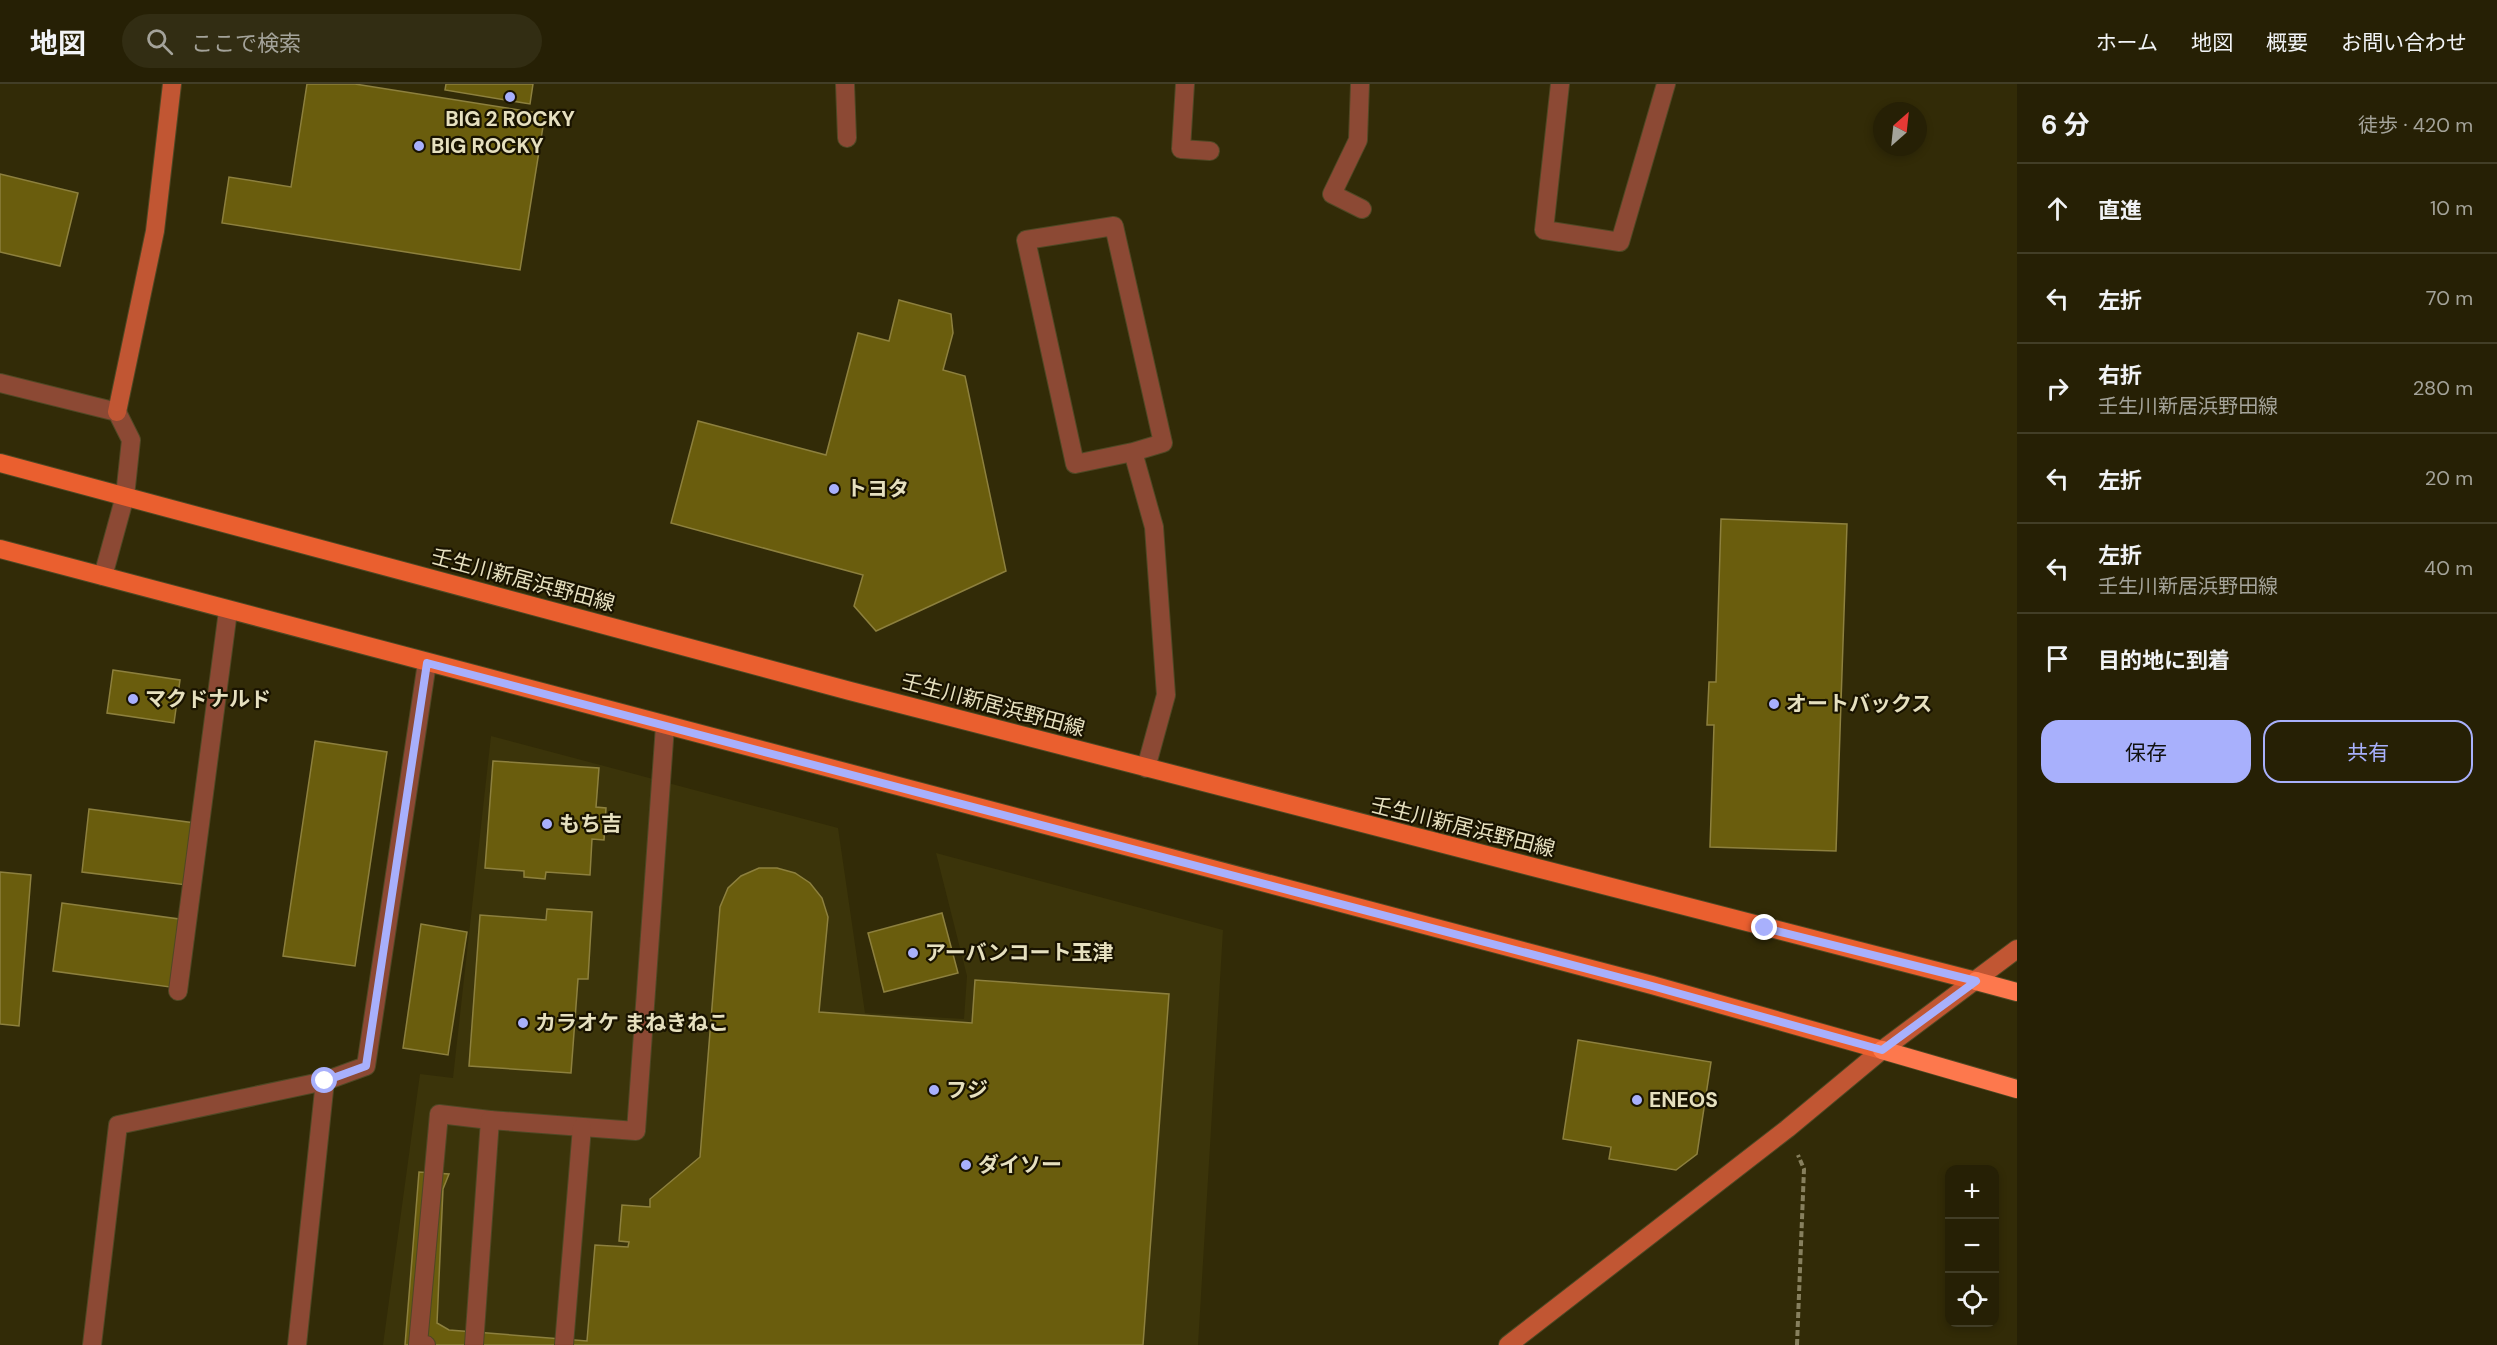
<!DOCTYPE html>
<html lang="ja">
<head>
<meta charset="utf-8">
<style>
  :root { --surface:#262005; --page:#322d13; --text:#f1f3f6; --muted:#a4a39a; --line:#423e27; --accent:#a8b0fc }
  body { margin:0; font-family:"DM Sans","Noto Sans JP",sans-serif; background:var(--page); color:var(--text) }
  .controls { position:absolute; right:18px; bottom:18px; display:grid; overflow:hidden; border-radius:12px; box-shadow:0 3px 9px #0003 }
  .controls button { width:54px; height:54px; display:grid; place-items:center; padding:0; border:0; border-bottom:2px solid var(--line); background:var(--surface); color:var(--text); font:30px sans-serif }
  .compass { position:absolute; left:1873px; top:18px; width:54px; height:54px; border-radius:50%; background:var(--surface); box-shadow:0 3px 9px #0003; rotate:27deg }
  .stop { position:absolute; width:18px; height:18px; margin:-14px; border:4px solid #a8b0fc; border-radius:50%; background:#fff }
  .stop.end { background:#a8b0fc; border-color:#fff; box-shadow:0 2px 6px #0008 }
  .list { margin:0; padding:0; list-style:none }
  h2 { display:flex; justify-content:space-between; align-items:center; height:78px; margin:0; padding:0 24px; font-size:26px }
  h2 small { font-size:20px; font-weight:400; color:var(--muted) }
  .list li { display:grid; grid-template-columns:39px 1fr auto; gap:18px; align-items:center; box-sizing:border-box; height:90px; padding:0 24px; border-top:2px solid var(--line) }
  .list b { display:block; font-size:22px; white-space:nowrap }
  .list p { margin:0; font-size:20px; white-space:nowrap; color:var(--muted) }
  .list em { font-size:20px; font-style:normal; color:var(--muted) }
  .actions { display:flex; gap:12px; padding:18px 24px }
  .actions a { flex:1; padding:14px 0; border:2px solid var(--accent); border-radius:18px; text-align:center; font-size:21px; color:var(--accent) }
  .actions .main { background:var(--accent); color:#111 }
  .icon { flex:none; width:33px; height:33px; fill:none; stroke:currentColor; stroke-width:2; stroke-linecap:round; stroke-linejoin:round }
  .map { position:relative; flex:none; width:2017px; height:1261px; overflow:hidden }
  header { display:flex; align-items:center; gap:36px; box-sizing:border-box; height:84px; padding:0 30px; background:var(--surface); border-bottom:2px solid var(--line) }
  header strong { font-size:28px }
  nav { display:flex; gap:33px; margin-inline-start:auto; font-size:21px }
  .search { width:420px; height:54px; background:var(--page); display:flex; align-items:center; gap:15px; box-sizing:border-box; padding:0 21px; border-radius:33px; color:var(--muted); font-size:22px }
  main { display:flex }
  aside { flex:1; background:var(--surface) }
  .map>svg:first-child { display:block }
  .built { fill:#3b340a }
  .building { fill:#6a5d0d; stroke:#8d803e; stroke-width:1.5 }
  .lines { fill:none; stroke-linecap:round; stroke-linejoin:round }
  .lane-casing { stroke:#4f4824; stroke-width:20 }
  .street-casing { stroke:#4f4824; stroke-width:20 }
  .secondary-casing { stroke:#4f4824; stroke-width:20 }
  .primary-casing { stroke:#4f4824; stroke-width:20 }
  .highway-casing { stroke:#4f4824; stroke-width:20 }
  .path { stroke:#87805e; stroke-width:4; stroke-dasharray:6 3; stroke-linecap:butt }
  .lane { stroke:#8c4934; stroke-width:18 }
  .street { stroke:#8c4934; stroke-width:18 }
  .secondary { stroke:#c15633; stroke-width:18 }
  .primary { stroke:#ea5f2f; stroke-width:18 }
  .highway { stroke:#fd784d; stroke-width:18 }
  .route { stroke:#a8b0fc; stroke-width:8 }
  .poi-dot { fill:#a8b0fc; stroke:#191300; stroke-width:2 }
  .labels { text-anchor:middle; stroke-width:4.5; stroke-linejoin:round; paint-order:stroke }
  .poi-label { font-size:21px; font-weight:bold; fill:#e6e0bf; stroke:#191300; text-anchor:start }
  .street-label { font-size:21px; fill:#e6e0bf; stroke:#191300 }
</style>
</head>
<body>
<header>
<strong>地図</strong>
<div class="search"><svg class="icon" aria-label="search" viewBox="0 0 24 24"><circle cx="10" cy="10" r="6"/><path d="M15 15l6 6"/></svg>ここで検索</div>
<nav><a>ホーム</a><a>地図</a><a>概要</a><a>お問い合わせ</a></nav>
</header>
<main>
<div class="map">
<svg width="2017" height="1261" viewBox="0 0 2017 1261">
  <rect width="100%" height="100%" fill="#322b07"/>
  <path class="built" d="M 491,652 L 838,744 L 865,929 L 964,935 L 967,892 L 936,769 L 1223,846 L 1198,1261 L 383,1261 L 420,990 L 453,994 Z"/>
  <g class="building">
    <path d="M 307,0 L 355,0 L 545,30 L 520,186 L 222,139 L 229,93 L 291,103 Z"/>
    <path d="M 446,0 L 533,0 L 530,20 L 445,6 Z"/>
    <path d="M 0,90 L 78,109 L 60,182 L 0,168 Z"/>
    <path d="M 899,216 L 951,230 L 953,249 L 943,286 L 965,292 L 1006,487 L 876,547 L 854,522 L 863,491 L 671,439 L 698,337 L 826,371 L 858,249 L 889,257 Z"/>
    <path d="M 1721,435 L 1847,440 L 1836,767 L 1710,763 L 1714,641 L 1707,641 L 1709,598 L 1716,598 Z"/>
    <path d="M 113,586 L 180,596 L 174,639 L 107,629 Z"/>
    <path d="M 315,657 L 387,668 L 355,882 L 283,872 Z"/>
    <path d="M 493,677 L 599,684 L 596,723 L 606,724 L 604,756 L 592,755 L 590,791 L 546,788 L 545,795 L 524,793 L 524,787 L 485,784 Z"/>
    <path d="M 89,725 L 195,739 L 187,801 L 82,788 Z"/>
    <path d="M 759,784 L 777,784 L 795,789 L 810,799 L 822,814 L 828,833 L 819,928 L 972,939 L 975,896 L 1169,910 L 1143,1261 L 405,1261 L 419,1088 L 449,1090 L 443,1105 L 437,1239 L 449,1246 L 587,1257 L 595,1161 L 628,1163 L 629,1158 L 619,1157 L 622,1121 L 650,1123 L 650,1115 L 700,1073 L 720,823 L 728,804 L 741,792 Z"/>
    <path d="M 0,788 L 31,791 L 19,942 L 0,940 Z"/>
    <path d="M 62,819 L 179,835 L 170,903 L 53,887 Z"/>
    <path d="M 547,825 L 592,828 L 588,895 L 578,895 L 571,989 L 469,982 L 480,831 L 546,836 Z"/>
    <path d="M 942,829 L 958,889 L 884,908 L 868,849 Z"/>
    <path d="M 421,840 L 467,848 L 448,971 L 403,964 Z"/>
    <path d="M 1578,956 L 1711,978 L 1697,1070 L 1676,1086 L 1609,1075 L 1611,1063 L 1563,1055 Z"/>
  </g>
  <g class="lines">
    <g class="lane-casing">
      <g id="lane">
        <path d="M 426,1261 L 418,1260 L 439,1030 L 490,1036"/>
        <path d="M 474,1261 L 490,1036 L 636,1047 L 665,642"/>
        <path d="M 564,1261 L 582,1043"/>
      </g>
    </g>
    <g class="street-casing">
      <g id="street">
        <path d="M 845,0 L 847,54"/>
        <path d="M 1185,0 L 1181,65 L 1210,67"/>
        <path d="M 1360,0 L 1358,56 L 1332,110 L 1362,125"/>
        <path d="M 1560,0 L 1544,146 L 1620,158 L 1666,0"/>
        <path d="M 0,299 L 117,328 L 131,356 L 125,412 L 103,492"/>
        <path d="M 1133,368 L 1163,359 L 1114,142 L 1026,156 L 1075,380 L 1133,368 L 1154,443 L 1166,611 L 1146,684"/>
        <path d="M 178,907 L 228,527"/>
        <path d="M 92,1261 L 118,1041 L 325,997 L 366,982 L 427,579"/>
        <path d="M 297,1261 L 325,997"/>
      </g>
    </g>
    <g class="secondary-casing">
      <g id="secondary">
        <path d="M 117,328 L 155,147 L 172,0"/>
        <path d="M 1508,1261 L 1787,1045 L 1882,966 L 2017,865"/>
      </g>
    </g>
    <g class="primary-casing">
      <g id="primary">
        <path d="M 0,379 L 850,607 L 1976,897"/>
        <path d="M 0,465 L 1652,901 L 1882,966"/>
      </g>
    </g>
    <g class="highway-casing">
      <g id="highway">
        <path d="M 1976,897 L 2017,908"/>
        <path d="M 1882,966 L 2017,1005"/>
      </g>
    </g>
    <path class="path" d="M 1797,1261 L 1804,1085 L 1798,1071"/>
    <use href="#lane" class="lane"/>
    <use href="#street" class="street"/>
    <use href="#secondary" class="secondary"/>
    <use href="#primary" class="primary"/>
    <use href="#highway" class="highway"/>
  </g>
  <g class="lines">
    <path class="route" d="M 325,997 L 366,982 L 427,579 L 1652,902 L 1882,966 L 1976,897 L 1765,844"/>
  </g>
  <g class="poi-dot">
    <circle cx="510" cy="13" r="6"/>
    <circle cx="419" cy="62" r="6"/>
    <circle cx="834" cy="405" r="6"/>
    <circle cx="133" cy="615" r="6"/>
    <circle cx="1774" cy="620" r="6"/>
    <circle cx="547" cy="740" r="6"/>
    <circle cx="913" cy="869" r="6"/>
    <circle cx="523" cy="939" r="6"/>
    <circle cx="934" cy="1006" r="6"/>
    <circle cx="1637" cy="1016" r="6"/>
    <circle cx="966" cy="1081" r="6"/>
  </g>
  <g class="labels">
    <g class="poi-label">
      <text x="510" y="42" text-anchor="middle">BIG 2 ROCKY</text>
      <text x="431" y="69">BIG ROCKY</text>
      <text x="846" y="412">トヨタ</text>
      <text x="145" y="622">マクドナルド</text>
      <text x="1786" y="627">オートバックス</text>
      <text x="559" y="747">もち吉</text>
      <text x="925" y="876">アーバンコート玉津</text>
      <text x="535" y="946">カラオケ まねきねこ</text>
      <text x="946" y="1013">フジ</text>
      <text x="1649" y="1023">ENEOS</text>
      <text x="978" y="1088">ダイソー</text>
    </g>
    <g class="street-label">
      <text transform="translate(523 496) rotate(15)" y="7">壬生川新居浜野田線</text>
      <text transform="translate(993 621) rotate(15)" y="7">壬生川新居浜野田線</text>
      <text transform="translate(1463 743) rotate(14)" y="7">壬生川新居浜野田線</text>
    </g>
  </g>
</svg>
<div class="controls">
<button>+</button>
<button>−</button>
<button><svg class="icon" aria-label="locate" viewBox="0 0 24 24"><circle cx="12" cy="12" r="6"/><path d="M12 2v4M12 18v4M2 12h4M18 12h4"/></svg></button>
</div>
<svg class="compass" viewBox="-18 -18 36 36"><path d="M0-13l5 13h-10z" fill="#e53935"/><path d="M0 13l5-13h-10z" fill="#a4a39a"/></svg>
<div class="stop" style="left:325px;top:997px"></div>
<div class="stop end" style="left:1765px;top:844px"></div>
</div>
<aside>
<h2>6 分<small>徒歩 · 420 m</small></h2>
<ul class="list">
<li><svg class="icon" aria-label="ahead" viewBox="0 0 24 24"><path d="M12 20V5M6 11l6-6 6 6"/></svg><div><b>直進</b></div><em>10 m</em></li>
<li><svg class="icon" aria-label="left" viewBox="0 0 24 24"><path d="M17 20v-9H6M10 6l-5 5 5 5"/></svg><div><b>左折</b></div><em>70 m</em></li>
<li><svg class="icon" aria-label="right" viewBox="0 0 24 24"><path d="M7 20v-9h11M14 6l5 5-5 5"/></svg><div><b>右折</b><p>壬生川新居浜野田線</p></div><em>280 m</em></li>
<li><svg class="icon" aria-label="left" viewBox="0 0 24 24"><path d="M17 20v-9H6M10 6l-5 5 5 5"/></svg><div><b>左折</b></div><em>20 m</em></li>
<li><svg class="icon" aria-label="left" viewBox="0 0 24 24"><path d="M17 20v-9H6M10 6l-5 5 5 5"/></svg><div><b>左折</b><p>壬生川新居浜野田線</p></div><em>40 m</em></li>
<li><svg class="icon" aria-label="arrive" viewBox="0 0 24 24"><path d="M6 21V4h12l-3 4 3 4H6"/></svg><div><b>目的地に到着</b></div></li>
</ul>
<div class="actions"><a class="main">保存</a><a>共有</a></div>
</aside>
</main>
</body>
</html>
